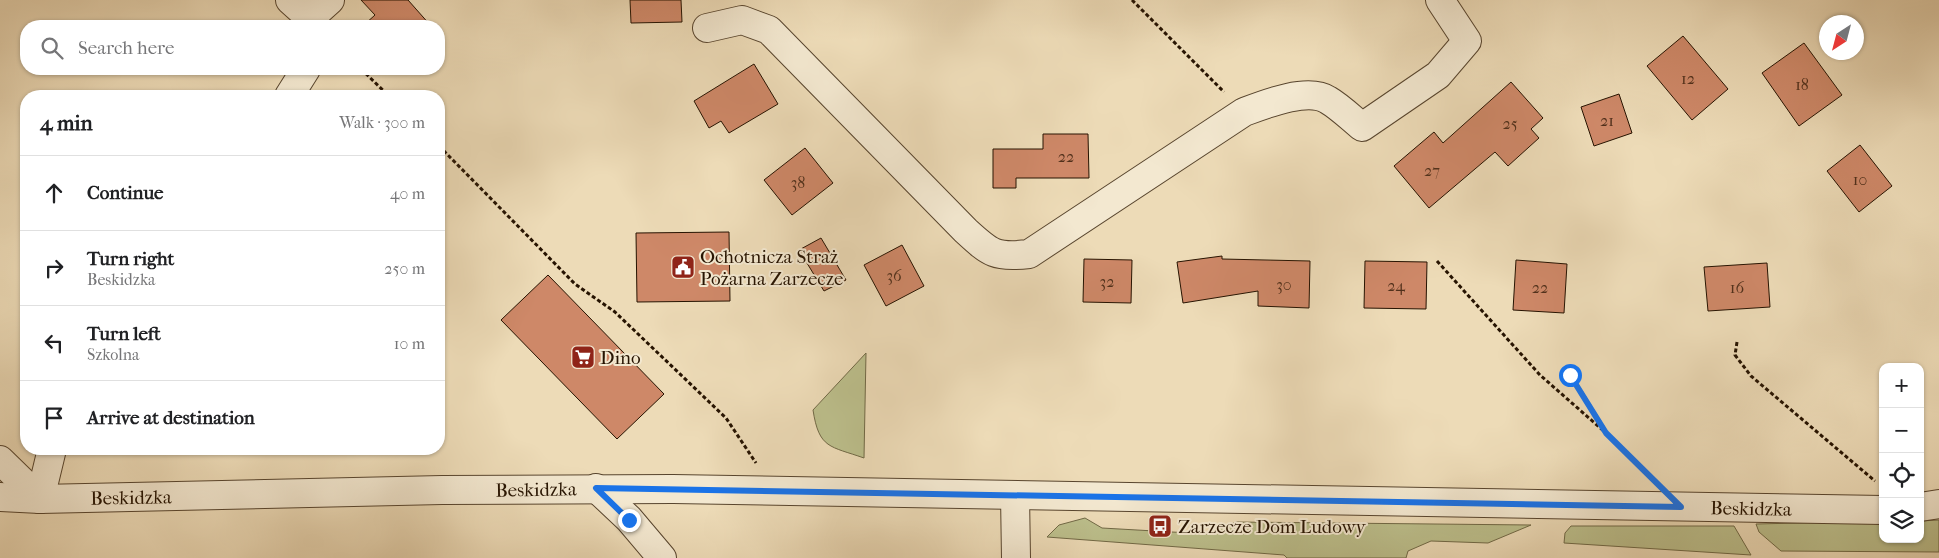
<!DOCTYPE html>
<html lang="en">
<head>
<meta charset="utf-8">
<style>
  :root { --surface:#fff; --page:#f2f2f2; --text:#202124; --muted:#757577; --line:#e0e0e0 }
  body { margin:0; font-family:"IM FELL French Canon",serif; background:var(--page); color:var(--text) }
  .controls { position:absolute; right:15px; bottom:15px; display:grid; overflow:hidden; border-radius:10px; box-shadow:0 1px 4px #0004 }
  .controls button { width:45px; height:45px; display:grid; place-items:center; padding:0; border:0; border-bottom:1px solid var(--line); background:var(--surface); color:var(--text); font:25px sans-serif }
  .compass { position:absolute; left:1819px; top:15px; width:45px; height:45px; border-radius:50%; background:var(--surface); box-shadow:0 1px 4px #0004; rotate:216deg }
  .stop { position:absolute; width:15px; height:15px; margin:-11px; border:4px solid #1a73e8; border-radius:50%; background:#fff }
  .stop.end { background:#1a73e8; border-color:#fff; box-shadow:0 1px 5px #0008 }
  .list { margin:0; padding:0; list-style:none }
  h2 { display:flex; justify-content:space-between; align-items:center; height:65px; margin:0; padding:0 20px; font-size:21px }
  h2 small { font-size:16px; font-weight:400; color:var(--muted) }
  .list li { display:grid; grid-template-columns:32px 1fr auto; gap:15px; align-items:center; box-sizing:border-box; height:75px; padding:0 20px; border-top:1px solid var(--line) }
  .list b { display:block; font-size:19px; white-space:nowrap }
  .list p { margin:0; font-size:16px; white-space:nowrap; color:var(--muted) }
  .list em { font-size:16px; font-style:normal; color:var(--muted) }
  .icon { flex:none; width:28px; height:28px; fill:none; stroke:currentColor; stroke-width:2; stroke-linecap:round; stroke-linejoin:round }
  .map { position:relative; flex:none; width:1939px; height:558px; overflow:hidden }
  .search { position:absolute; background:var(--surface); box-shadow:0 1px 4px #0004; left:20px; top:20px; width:425px; height:55px; display:flex; align-items:center; gap:12px; box-sizing:border-box; padding:0 18px; border-radius:20px; color:var(--muted); font-size:19px }
  .panel { position:absolute; background:var(--surface); box-shadow:0 1px 4px #0004; left:20px; top:90px; width:425px; height:365px; border-radius:20px }
  .map>svg:first-child { display:block }
  .green { fill:#bcbf8c; stroke:#716946 }
  .building { fill:#ce8868; stroke:#261301 }
  .lines { fill:none; stroke-linecap:round; stroke-linejoin:round }
  .minor-casing { stroke:#58452e; stroke-width:30 }
  .path { stroke:#261301; stroke-width:3; stroke-dasharray:4 2.5; stroke-linecap:butt }
  .minor { stroke:#f3e8d0; stroke-width:28 }
  .route { stroke:#1a73e8; stroke-width:6 }
  .labels { text-anchor:middle; stroke-width:4; stroke-linejoin:round; paint-order:stroke }
  .number-label { font-size:16px; fill:#50301b }
  .poi-label { font-size:19px; fill:#261301; stroke:#f3e8d0; text-anchor:start }
  .street-label { font-size:19px; fill:#261301; stroke:#f3e8d0 }
</style>
</head>
<body>
<div class="map">
<svg width="1939" height="558" viewBox="0 0 1939 558">
  <rect width="100%" height="100%" fill="#eddbb7"/>
  <filter id="stains"><feTurbulence type="fractalNoise" baseFrequency=".004" numOctaves="4"/><feColorMatrix values="0 0 0 0 .2 0 0 0 0 .09 0 0 0 0 .02 0 0 0 .5 -.17"/></filter>
  <radialGradient id="worn" r=".72"><stop offset=".6" stop-color="#630" stop-opacity="0"/><stop offset="1" stop-color="#630" stop-opacity=".3"/></radialGradient>
  <g class="green">
    <path d="M 866,353 L 864,458 C 830,446 819,449 813,410 Z"/>
    <path d="M 1085,518 L 1102,528 L 1207,534 L 1236,522 L 1531,525 L 1488,543 L 1431,541 L 1408,551 L 1406,558 L 1287,558 L 1284,555 L 1047,537 L 1059,525 Z"/>
    <path d="M 1939,520 L 1939,552 L 1781,551 L 1759,532 L 1756,524 L 1883,521 L 1883,539 L 1920,539 L 1920,521 Z"/>
    <path d="M 1571,526 L 1734,526 L 1751,555 L 1564,543 L 1565,533 Z"/>
  </g>
  <g class="building">
    <path d="M 361,0 L 408,0 L 431,26 L 367,26 L 365,24 L 375,15 Z"/>
    <path d="M 630,0 L 681,0 L 682,22 L 631,23 Z"/>
    <path d="M 1683,36 L 1728,89 L 1692,120 L 1647,66 Z"/>
    <path d="M 1804,43 L 1842,95 L 1799,126 L 1762,73 Z"/>
    <path d="M 754,64 L 778,104 L 729,133 L 721,121 L 709,128 L 694,101 Z"/>
    <path d="M 1511,82 L 1543,118 L 1531,129 L 1539,138 L 1508,166 L 1495,152 L 1429,208 L 1394,166 L 1434,132 L 1443,143 Z"/>
    <path d="M 1619,94 L 1632,133 L 1594,146 L 1581,107 Z"/>
    <path d="M 1043,134 L 1088,134 L 1089,178 L 1016,178 L 1016,188 L 993,188 L 993,149 L 1043,149 Z"/>
    <path d="M 1860,145 L 1892,186 L 1859,212 L 1827,171 Z"/>
    <path d="M 805,148 L 833,183 L 792,215 L 764,180 Z"/>
    <path d="M 729,232 L 730,301 L 637,302 L 636,233 Z"/>
    <path d="M 821,238 L 846,280 L 824,291 L 799,250 Z"/>
    <path d="M 902,245 L 924,286 L 886,306 L 864,265 Z"/>
    <path d="M 1222,256 L 1222,259 L 1310,261 L 1309,308 L 1258,306 L 1258,291 L 1183,303 L 1177,262 Z"/>
    <path d="M 1084,259 L 1132,260 L 1131,303 L 1083,302 Z"/>
    <path d="M 1516,260 L 1567,264 L 1564,313 L 1513,310 Z"/>
    <path d="M 1365,261 L 1427,262 L 1426,309 L 1364,308 Z"/>
    <path d="M 1767,263 L 1770,307 L 1708,311 L 1704,267 Z"/>
    <path d="M 548,275 L 664,394 L 617,439 L 501,320 Z"/>
  </g>
  <g class="lines">
    <g class="minor-casing">
      <g id="minor">
        <path d="M 290,0 L 310,18"/>
        <path d="M 311,26 L 310,18 L 330,0"/>
        <path d="M 707,28 L 742,20 L 769,30 L 966,231 C 990,253 995,258 1029,254 L 1244,112 C 1265,104 1308,87 1328,100 C 1340,107 1351,118 1362,127 L 1438,75 L 1467,41 L 1440,0"/>
        <path d="M 289,96 L 306,69"/>
        <path d="M 0,460 L 40,499"/>
        <path d="M 596,488 L 629,519 L 662,558"/>
        <path d="M 1015,495 L 1016,558"/>
        <path d="M 0,497 L 40,499 L 442,490 L 673,489 L 1883,510"/>
        <path d="M 40,499 L 52,449"/>
        <path d="M 1920,507 L 1939,504"/>
      </g>
    </g>
    <g class="path">
      <path d="M 1132,0 L 1224,92"/>
      <path d="M 361,69 L 389,96"/>
      <path d="M 439,146 L 575,284 L 615,312 L 726,418 L 756,463"/>
      <path d="M 1437,261 L 1540,375 L 1606,433 L 1651,477"/>
      <path d="M 1737,342 L 1735,355 L 1751,376 L 1875,481"/>
      <path d="M 1571,375 L 1605,430"/>
    </g>
    <use href="#minor" class="minor"/>
  </g>
  <g class="lines">
    <path class="route" d="M 629,520 L 596,488 L 1681,507 L 1606,433 L 1570,375"/>
  </g>
  <defs>
    <g id="civic-square" transform="scale(1.25)"><rect x="-9" y="-9" width="18" height="18" rx="4" fill="#8f2418" stroke="#f3e8d0"/><path d="M-.6-6.5H3V-4.5H.6V-3L4-1V1h2V6H-6V1h2V-1L-.6-3ZM-1.2 2.5V6h2.4V2.5Z" fill="#fff"/></g>
    <g id="supermarket-square" transform="scale(1.25)"><rect x="-9" y="-9" width="18" height="18" rx="4" fill="#8f2418" stroke="#f3e8d0"/><path d="M-6-5.5h2.5l.6 2H6L4.5 2H-2.5L-4.4-4H-6ZM-1.5 3.2a1.3 1.3 0 1 0 .1 0ZM3 3.2a1.3 1.3 0 1 0 .1 0Z" fill="#fff"/></g>
    <g id="bus-square" transform="scale(1.25)"><rect x="-9" y="-9" width="18" height="18" rx="4" fill="#8f2418" stroke="#f3e8d0"/><path d="M-5-6H5V4H4V6H2V4H-2V6H-4V4H-5ZM-3.5-4V0h7V-4ZM-3.5 1.2v1.5H-2V1.2ZM2 1.2v1.5H3.5V1.2Z" fill="#fff"/></g>
  </defs>
  <g fill-rule="evenodd">
    <use href="#civic-square" x="683" y="267"/>
    <use href="#supermarket-square" x="583" y="357"/>
    <use href="#bus-square" x="1160" y="526"/>
  </g>
  <g class="labels">
    <g class="number-label">
      <text x="1688" y="84">12</text>
      <text x="1802" y="90">18</text>
      <text x="1607" y="126">21</text>
      <text x="1510" y="129">25</text>
      <text x="1066" y="162">22</text>
      <text x="1432" y="176">27</text>
      <text x="1860" y="185">10</text>
      <text x="798" y="188">38</text>
      <text x="894" y="281">36</text>
      <text x="1107" y="287">32</text>
      <text x="1284" y="290">30</text>
      <text x="1396" y="291">24</text>
      <text x="1540" y="293">22</text>
      <text x="1737" y="293">16</text>
    </g>
    <g class="poi-label">
      <text x="700" y="263">Ochotnicza Straż<tspan x="700" dy="22">Pożarna Zarzecze</tspan></text>
      <text x="600" y="364">Dino</text>
      <text x="1178" y="533">Zarzecze Dom Ludowy</text>
    </g>
    <g class="street-label">
      <text transform="translate(536 489) rotate(-1)" y="7">Beskidzka</text>
      <text transform="translate(131 497) rotate(-1)" y="7">Beskidzka</text>
      <text transform="translate(1751 508) rotate(1)" y="7">Beskidzka</text>
    </g>
  </g>
  <rect width="100%" height="100%" filter="url(#stains)"/>
  <rect width="100%" height="100%" fill="url(#worn)"/>
</svg>
<div class="controls">
<button>+</button>
<button>−</button>
<button><svg class="icon" aria-label="locate" viewBox="0 0 24 24"><circle cx="12" cy="12" r="6"/><path d="M12 2v4M12 18v4M2 12h4M18 12h4"/></svg></button>
<button><svg class="icon" aria-label="layers" viewBox="0 0 24 24"><path d="M12 4l9 5-9 5-9-5zM3 14l9 5 9-5"/></svg></button>
</div>
<svg class="compass" viewBox="-18 -18 36 36"><path d="M0-13l5 13h-10z" fill="#e53935"/><path d="M0 13l5-13h-10z" fill="#757577"/></svg>
<div class="stop" style="left:1570px;top:375px"></div>
<div class="stop end" style="left:629px;top:520px"></div>
<div class="search"><svg class="icon" aria-label="search" viewBox="0 0 24 24"><circle cx="10" cy="10" r="6"/><path d="M15 15l6 6"/></svg>Search here</div>
<section class="panel">
<h2>4 min<small>Walk · 300 m</small></h2>
<ul class="list">
<li><svg class="icon" aria-label="ahead" viewBox="0 0 24 24"><path d="M12 20V5M6 11l6-6 6 6"/></svg><div><b>Continue</b></div><em>40 m</em></li>
<li><svg class="icon" aria-label="right" viewBox="0 0 24 24"><path d="M7 20v-9h11M14 6l5 5-5 5"/></svg><div><b>Turn right</b><p>Beskidzka</p></div><em>250 m</em></li>
<li><svg class="icon" aria-label="left" viewBox="0 0 24 24"><path d="M17 20v-9H6M10 6l-5 5 5 5"/></svg><div><b>Turn left</b><p>Szkolna</p></div><em>10 m</em></li>
<li><svg class="icon" aria-label="arrive" viewBox="0 0 24 24"><path d="M6 21V4h12l-3 4 3 4H6"/></svg><div><b>Arrive at destination</b></div></li>
</ul>
</section>
</div>
</body>
</html>
